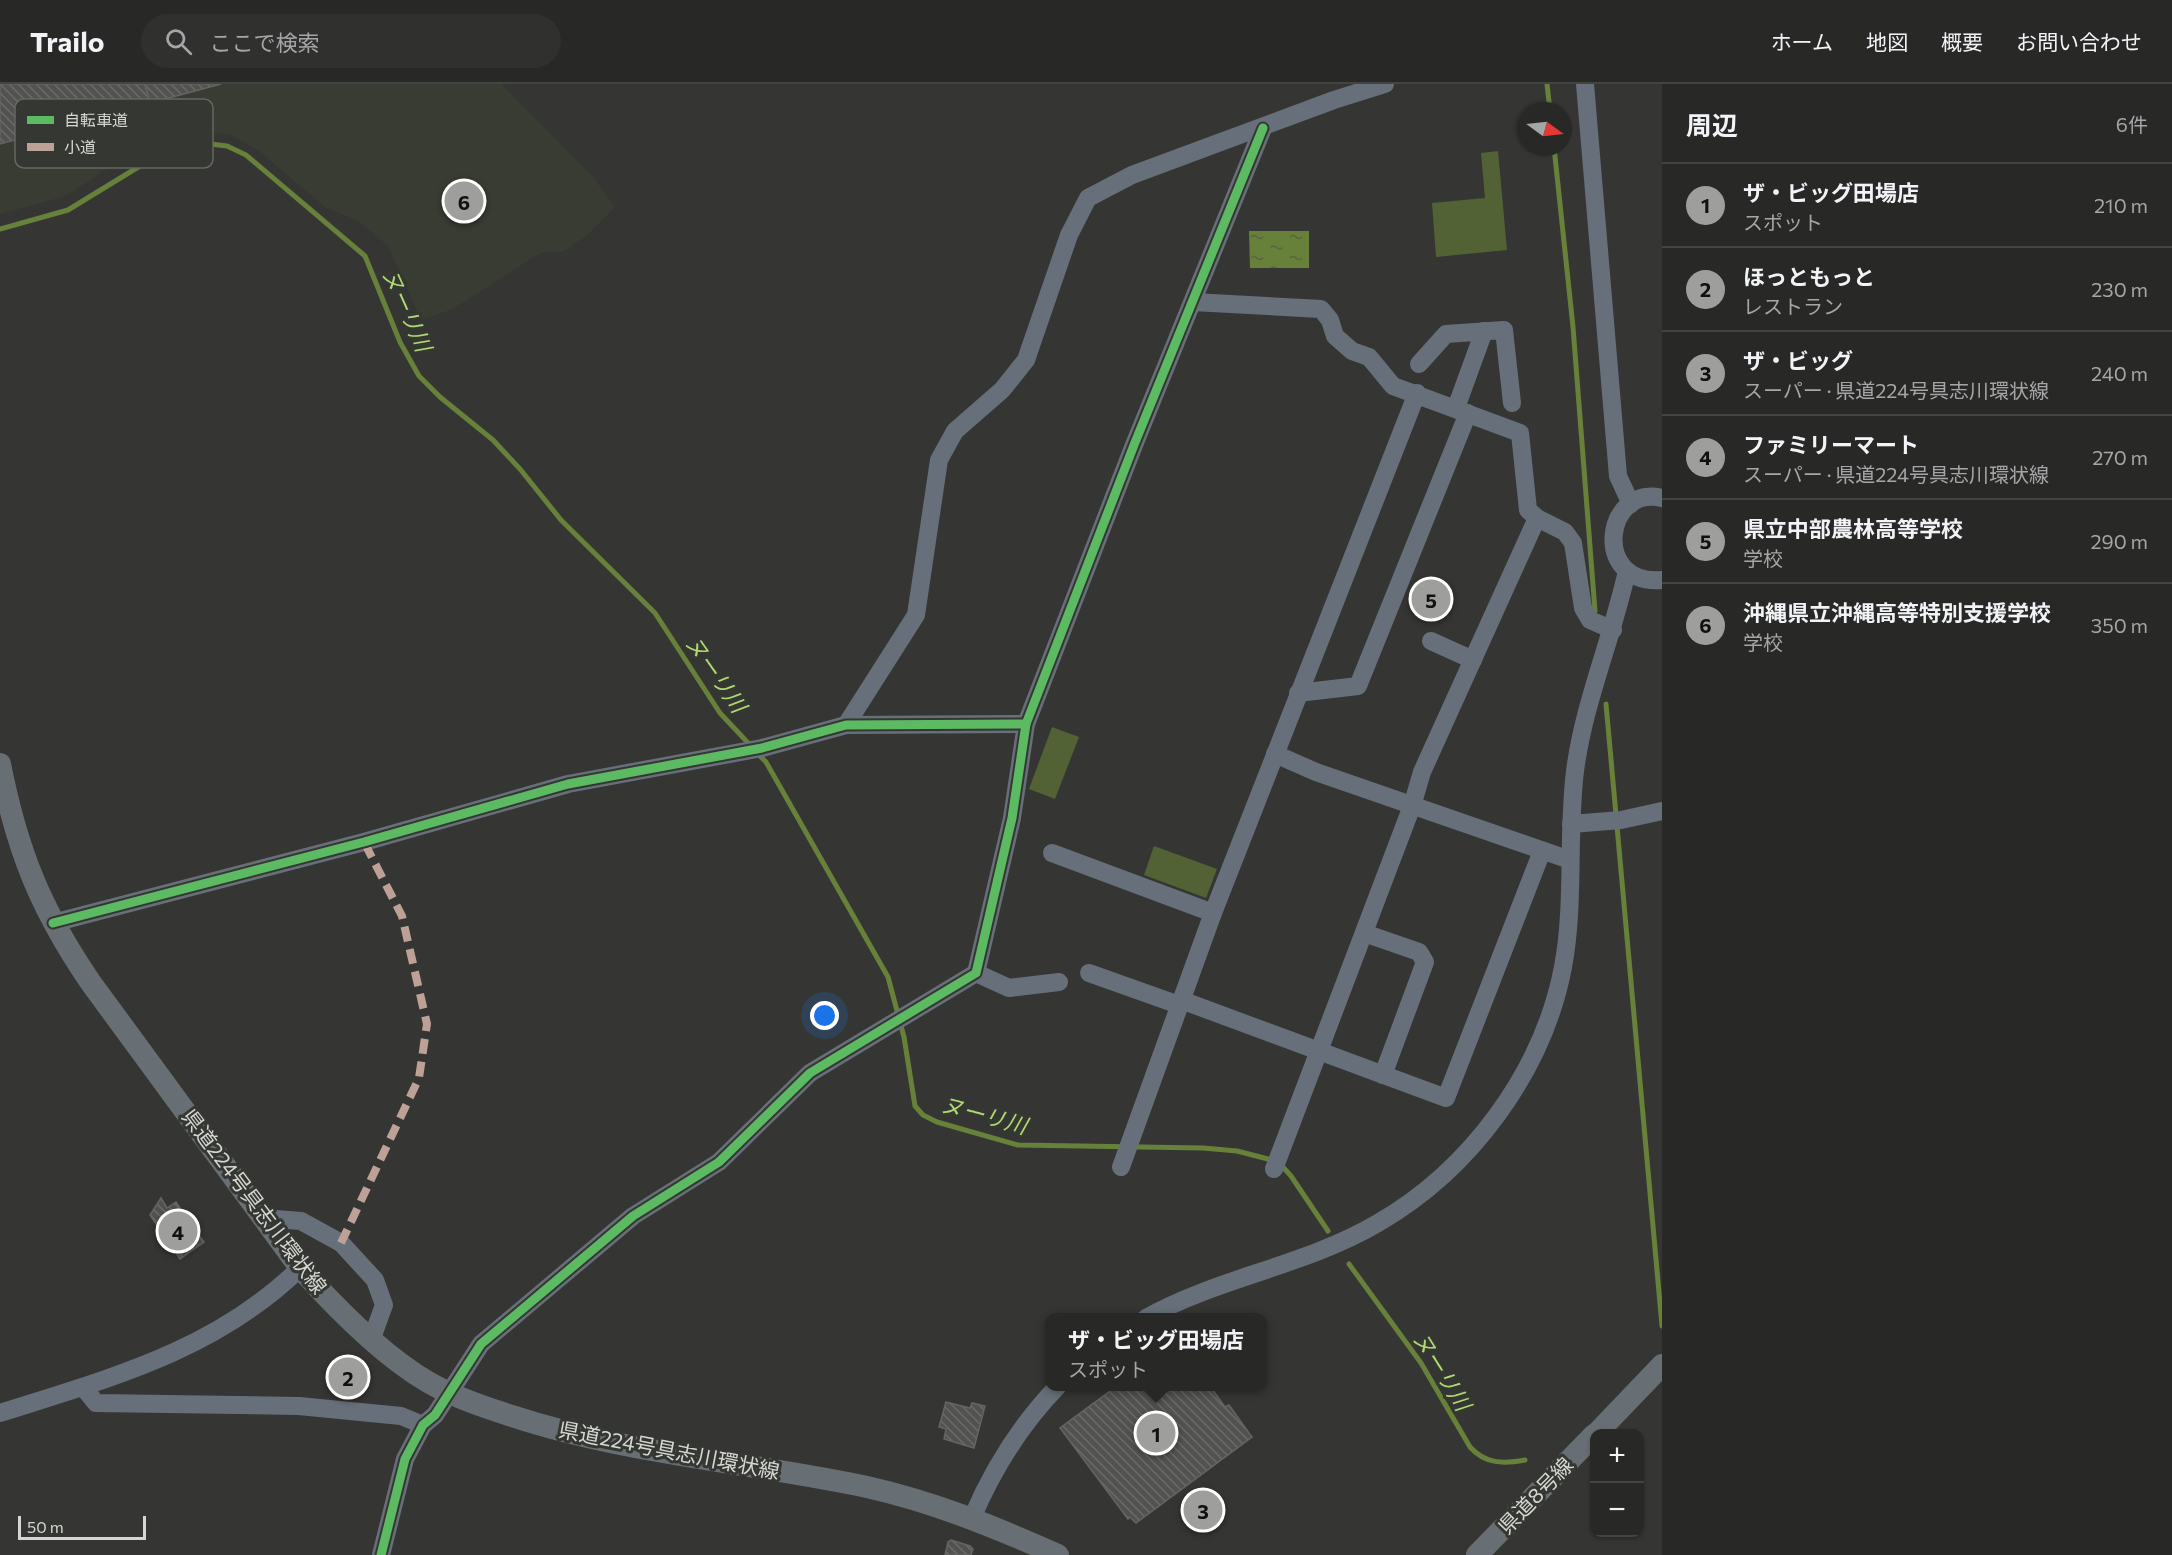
<!DOCTYPE html>
<html lang="ja">
<head>
<meta charset="utf-8">
<style>
  :root { --surface:#282826; --page:#30302e; --text:#f1f3f6; --muted:#a5a6a7; --line:#444443; --accent:#9e9f9c }
  body { margin:0; font-family:Commissioner,"Noto Sans JP",sans-serif; background:var(--page); color:var(--text) }
  .controls { position:absolute; right:18px; bottom:18px; display:grid; overflow:hidden; border-radius:12px; box-shadow:0 2px 4px #0004 }
  .controls button { width:54px; height:54px; display:grid; place-items:center; padding:0; border:0; border-bottom:2px solid var(--line); background:var(--surface); color:var(--text); font:30px sans-serif }
  .compass { position:absolute; left:1518px; top:18px; width:54px; height:54px; border-radius:50%; background:var(--surface); box-shadow:0 2px 4px #0004; rotate:105deg }
  .scale { position:absolute; left:18px; bottom:15px; width:128px; box-sizing:border-box; padding-left:6px; border:3px solid #d6d7d4; border-top:0; font-size:16px; line-height:21px; white-space:nowrap; color:#d6d7d4; -webkit-text-stroke:4px #353732; paint-order:stroke }
  .you { position:absolute; left:825px; top:932px; width:21px; height:21px; margin:-15px; border:4px solid #fff; border-radius:50%; background:#1a73e8; box-shadow:0 0 0 9px #1a73e833 }
  .badge { display:grid; place-items:center; width:39px; height:39px; border-radius:50%; background:var(--accent); color:#111; font-size:20px; font-weight:700 }
  .pin { position:absolute; translate:-50% -50%; border:3px solid #fff; box-shadow:0 2px 6px #0006 }
  .popup { position:absolute; left:1045px; top:1229px; width:222px; height:78px; box-sizing:border-box; display:grid; place-content:center; border-radius:12px; background:var(--surface); filter:drop-shadow(0 2px 4px #0005); font-size:20px; white-space:nowrap; color:var(--muted) }
  .popup b { font-size:22px; color:var(--text) }
  .popup::after { content:''; position:absolute; left:50%; top:100%; margin-left:-12px; border:12px solid transparent; border-top-color:var(--surface) }
  .list { margin:0; padding:0; list-style:none }
  h2 { display:flex; justify-content:space-between; align-items:center; height:78px; margin:0; padding:0 24px; font-size:26px }
  h2 small { font-size:20px; font-weight:400; color:var(--muted) }
  .list li { display:grid; grid-template-columns:39px 1fr auto; gap:18px; align-items:center; box-sizing:border-box; height:84px; padding:0 24px; border-top:2px solid var(--line) }
  .list b { display:block; font-size:22px; white-space:nowrap }
  .list p { margin:0; font-size:20px; white-space:nowrap; color:var(--muted) }
  .list em { font-size:20px; font-style:normal; color:var(--muted) }
  .icon { flex:none; width:33px; height:33px; fill:none; stroke:currentColor; stroke-width:2; stroke-linecap:round; stroke-linejoin:round }
  .map { position:relative; flex:none; width:1662px; height:1471px; overflow:hidden }
  header { display:flex; align-items:center; gap:36px; box-sizing:border-box; height:84px; padding:0 30px; background:var(--surface); border-bottom:2px solid var(--line) }
  header strong { font-size:28px }
  nav { display:flex; gap:33px; margin-inline-start:auto; font-size:21px }
  .search { width:420px; height:54px; background:var(--page); display:flex; align-items:center; gap:15px; box-sizing:border-box; padding:0 21px; border-radius:33px; color:var(--muted); font-size:22px }
  main { display:flex }
  aside { flex:1; background:var(--surface) }
  .map>svg:first-child { display:block }
  .built { fill:#383c32 }
  .green { fill:#526234 }
  .water { fill:url(#water-ripples) }
  .lines { fill:none; stroke-linecap:round; stroke-linejoin:round }
  .stream { stroke:#67803a; stroke-width:5 }
  .building { fill:url(#building-back-hatch); stroke:#646562; stroke-width:1.5 }
  .minor { stroke:#67707a; stroke-width:18 }
  .major { stroke:#686f74; stroke-width:22 }
  .quiet { stroke:#bda197; stroke-width:8; stroke-dasharray:15 8; stroke-linecap:butt }
  .cycleway-casing { stroke:#353732; stroke-width:13 }
  .cycleway { stroke:#5cba63; stroke-width:9 }
  .labels { text-anchor:middle; stroke-width:6; stroke-linejoin:round; paint-order:stroke }
  .street-label { font-size:21px; fill:#d6d7d4; stroke:#353732 }
  .water-label { font-size:22px; font-style:italic; fill:#b2d871; stroke:#353732 }
  .key { fill:#353732; stroke:#656763; stroke-width:1.5 }
  .key-label { font-size:16px; fill:#d6d7d4 }
</style>
</head>
<body>
<header>
<strong>Trailo</strong>
<div class="search"><svg class="icon" aria-label="search" viewBox="0 0 24 24"><circle cx="10" cy="10" r="6"/><path d="M15 15l6 6"/></svg>ここで検索</div>
<nav><a>ホーム</a><a>地図</a><a>概要</a><a>お問い合わせ</a></nav>
</header>
<main>
<div class="map">
<svg width="1662" height="1471" viewBox="0 0 1662 1471">
  <defs>
    <pattern id="water-ripples" width="26" height="14" patternUnits="userSpaceOnUse" patternTransform="scale(1.5)"><rect width="26" height="14" fill="#67803a"/><path d="M2 4q2-2 4 0t4 0M15 11q2-2 4 0t4 0" fill="none" stroke="#57663c"/></pattern>
    <pattern id="building-back-hatch" width="6" height="6" patternUnits="userSpaceOnUse" patternTransform="scale(1.5)"><rect width="6" height="6" fill="#525350"/><path d="M-1 5l2 2M0 0l6 6M5-1l2 2" fill="none" stroke="#6a6b68"/></pattern>
  </defs>
  <rect width="100%" height="100%" fill="#353633"/>
  <path class="built" d="M 0,0 L 501,0 L 593,93 L 615,123 L 586,152 L 563,168 L 542,168 L 453,225 L 421,236 L 388,162 L 357,136 L 326,124 L 259,67 L 229,50 L 176,48 L 149,57 L 66,112 L 0,130 Z"/>
  <g class="green">
    <path d="M 1498,67 L 1507,166 L 1436,173 L 1432,119 L 1485,114 L 1481,69 Z"/>
    <path d="M 1052,643 L 1079,653 L 1055,715 L 1029,705 Z"/>
    <path d="M 1154,762 L 1217,785 L 1206,814 L 1144,791 Z"/>
  </g>
  <path class="water" d="M 1249,147 L 1309,147 L 1309,184 L 1250,184 Z"/>
  <g class="lines">
    <g class="stream">
      <path d="M 1547,0 L 1550,27"/>
      <path d="M 1554,63 L 1573,243 L 1595,527"/>
      <path d="M 0,145 L 68,126 L 171,63 L 193,58 L 227,62 L 246,71 L 365,172 L 400,258 L 419,292 L 440,313 L 493,356 L 520,385 L 561,436 L 655,529 L 720,629 L 750,661"/>
      <path d="M 1606,620 L 1662,1242"/>
      <path d="M 759,671 L 766,678 L 888,893 L 904,953 L 915,1022 L 923,1031 L 937,1038 L 1018,1061 L 1203,1064 L 1237,1067 L 1268,1075 L 1282,1082 L 1291,1092 L 1328,1147"/>
      <path d="M 1349,1180 L 1421,1279 L 1470,1363 C 1485,1380 1503,1380 1525,1376"/>
    </g>
  </g>
  <g class="building">
    <path d="M 0,0 L 145,0 L 150,19 L 0,60 Z"/>
    <path d="M 145,0 L 221,0 L 150,19 Z"/>
    <path d="M 161,1114 L 167,1124 L 176,1118 L 204,1158 L 180,1175 L 150,1131 Z"/>
    <path d="M 1117,1302 L 1210,1302 L 1225,1323 L 1229,1321 L 1252,1353 L 1136,1439 L 1130,1433 L 1128,1435 L 1060,1344 Z"/>
    <path d="M 946,1318 L 970,1324 L 972,1319 L 985,1322 L 974,1364 L 944,1355 L 946,1345 L 939,1343 Z"/>
    <path d="M 951,1456 L 970,1462 L 973,1465 L 971,1471 L 945,1471 L 948,1458 Z"/>
  </g>
  <g class="lines">
    <g class="minor">
      <path d="M 1585,0 L 1618,392 L 1631,420"/>
      <path d="M 1193,218 L 1321,225 L 1330,236 L 1335,252 L 1352,267 L 1369,273 L 1393,302 L 1520,349 L 1528,426 L 1537,434 L 1422,688 L 1412,722 L 1274,1085"/>
      <path d="M 1419,280 L 1446,250 L 1504,246 L 1512,319"/>
      <path d="M 1456,324 L 1484,247"/>
      <path d="M 1662,414 C 1604,400 1591,502 1662,496"/>
      <path d="M 1537,434 L 1565,448 L 1573,459 L 1583,524 L 1590,536 L 1613,546"/>
      <path d="M 1431,557 L 1473,576"/>
      <path d="M 1298,609 L 1358,602 L 1468,329"/>
      <path d="M 846,641 L 916,531 L 939,376 L 955,347 L 1002,306 L 1026,276 L 1069,151 L 1088,114 L 1132,91 L 1334,16 L 1385,0"/>
      <path d="M 1275,670 L 1316,688 L 1570,776"/>
      <path d="M 1571,740 L 1621,736 L 1662,727"/>
      <path d="M 1052,769 L 1213,829"/>
      <path d="M 53,839 L 364,758 L 568,700 L 762,664 L 846,641 L 1026,640"/>
      <path d="M 1364,849 L 1419,868 L 1425,878 L 1383,991"/>
      <path d="M 976,889 L 1009,904 L 1059,898"/>
      <path d="M 1089,889 L 1179,921"/>
      <path d="M 1181,916 L 1446,1014 L 1542,767"/>
      <path d="M 1121,1083 L 1213,829 L 1417,309"/>
      <path d="M 263,1134 L 301,1137 L 341,1159 L 375,1196 L 384,1221 L 372,1254"/>
      <path d="M 1146,1234 C 1219,1193 1305,1182 1378,1139 C 1470,1086 1543,988 1563,883 C 1575,819 1567,752 1575,687 C 1584,618 1612,555 1627,487"/>
      <path d="M 83,1303 L 96,1319 L 299,1322 L 401,1332 L 423,1341"/>
      <path d="M 0,1329 C 110,1294 215,1267 300,1184"/>
      <path d="M 972,1434 C 993,1385 1021,1340 1058,1302"/>
      <path d="M 381,1471 L 405,1375 L 423,1341 L 435,1331 L 481,1260 L 633,1132 L 719,1078 L 810,989 L 976,889 L 1012,734 L 1026,640 L 1134,361 L 1263,44"/>
    </g>
    <g class="major">
      <path d="M 0,680 C 17,767 41,826 91,899 L 300,1184 C 335,1223 383,1272 428,1298 C 454,1313 484,1323 512,1332 C 627,1370 749,1378 867,1403 C 934,1418 995,1443 1058,1471"/>
      <path d="M 1596,1350 L 1662,1281"/>
      <path d="M 1477,1471 L 1594,1351"/>
    </g>
    <path class="quiet" d="M 341,1159 L 419,994 L 427,940 L 402,832 L 364,758"/>
    <g class="cycleway-casing">
      <g id="cycleway">
        <path d="M 53,839 L 364,758 L 568,700 L 762,664 L 846,641 L 1026,640"/>
        <path d="M 381,1471 L 405,1375 L 423,1341 L 435,1331 L 481,1260 L 633,1132 L 719,1078 L 810,989 L 976,889 L 1012,734 L 1026,640 L 1134,361 L 1263,44"/>
      </g>
    </g>
    <use href="#cycleway" class="cycleway"/>
  </g>
  <g class="labels">
    <g class="street-label">
      <text transform="translate(254 1118) rotate(53)" y="7">県道224号具志川環状線</text>
      <text transform="translate(669 1367) rotate(11)" y="7">県道224号具志川環状線</text>
      <text transform="translate(1536 1412) rotate(-46)" y="7">県道8号線</text>
    </g>
    <g class="water-label">
      <text transform="translate(407 226) rotate(66)" y="8">ヌーリ川</text>
      <text transform="translate(716 590) rotate(55)" y="8">ヌーリ川</text>
      <text transform="translate(984 1031) rotate(15)" y="8">ヌーリ川</text>
      <text transform="translate(1442 1287) rotate(58)" y="8">ヌーリ川</text>
    </g>
  </g>
  <rect x="15" y="15" width="198" height="69" rx="9" class="key"/>
  <rect x="27" y="32" width="27" height="8" fill="#5cba63"/>
  <rect x="27" y="59" width="27" height="8" fill="#bda197"/>
  <g class="key-label">
    <text x="64" y="42">自転車道</text>
    <text x="64" y="69">小道</text>
  </g>
</svg>
<div class="controls">
<button>+</button>
<button>−</button>
</div>
<svg class="compass" viewBox="-18 -18 36 36"><path d="M0-13l5 13h-10z" fill="#e53935"/><path d="M0 13l5-13h-10z" fill="#a5a6a7"/></svg>
<div class="scale">50 m</div>
<div class="you"></div>
<div class="pin badge" style="left:1156px;top:1349px">1</div>
<div class="popup"><b>ザ・ビッグ田場店</b>スポット</div>
<div class="pin badge" style="left:348px;top:1293px">2</div>
<div class="pin badge" style="left:1203px;top:1426px">3</div>
<div class="pin badge" style="left:178px;top:1147px">4</div>
<div class="pin badge" style="left:1431px;top:515px">5</div>
<div class="pin badge" style="left:464px;top:117px">6</div>
</div>
<aside>
<h2>周辺<small>6件</small></h2>
<ul class="list">
<li><span class="badge">1</span><div><b>ザ・ビッグ田場店</b><p>スポット</p></div><em>210 m</em></li>
<li><span class="badge">2</span><div><b>ほっともっと</b><p>レストラン</p></div><em>230 m</em></li>
<li><span class="badge">3</span><div><b>ザ・ビッグ</b><p>スーパー · 県道224号具志川環状線</p></div><em>240 m</em></li>
<li><span class="badge">4</span><div><b>ファミリーマート</b><p>スーパー · 県道224号具志川環状線</p></div><em>270 m</em></li>
<li><span class="badge">5</span><div><b>県立中部農林高等学校</b><p>学校</p></div><em>290 m</em></li>
<li><span class="badge">6</span><div><b>沖縄県立沖縄高等特別支援学校</b><p>学校</p></div><em>350 m</em></li>
</ul>
</aside>
</main>
</body>
</html>
